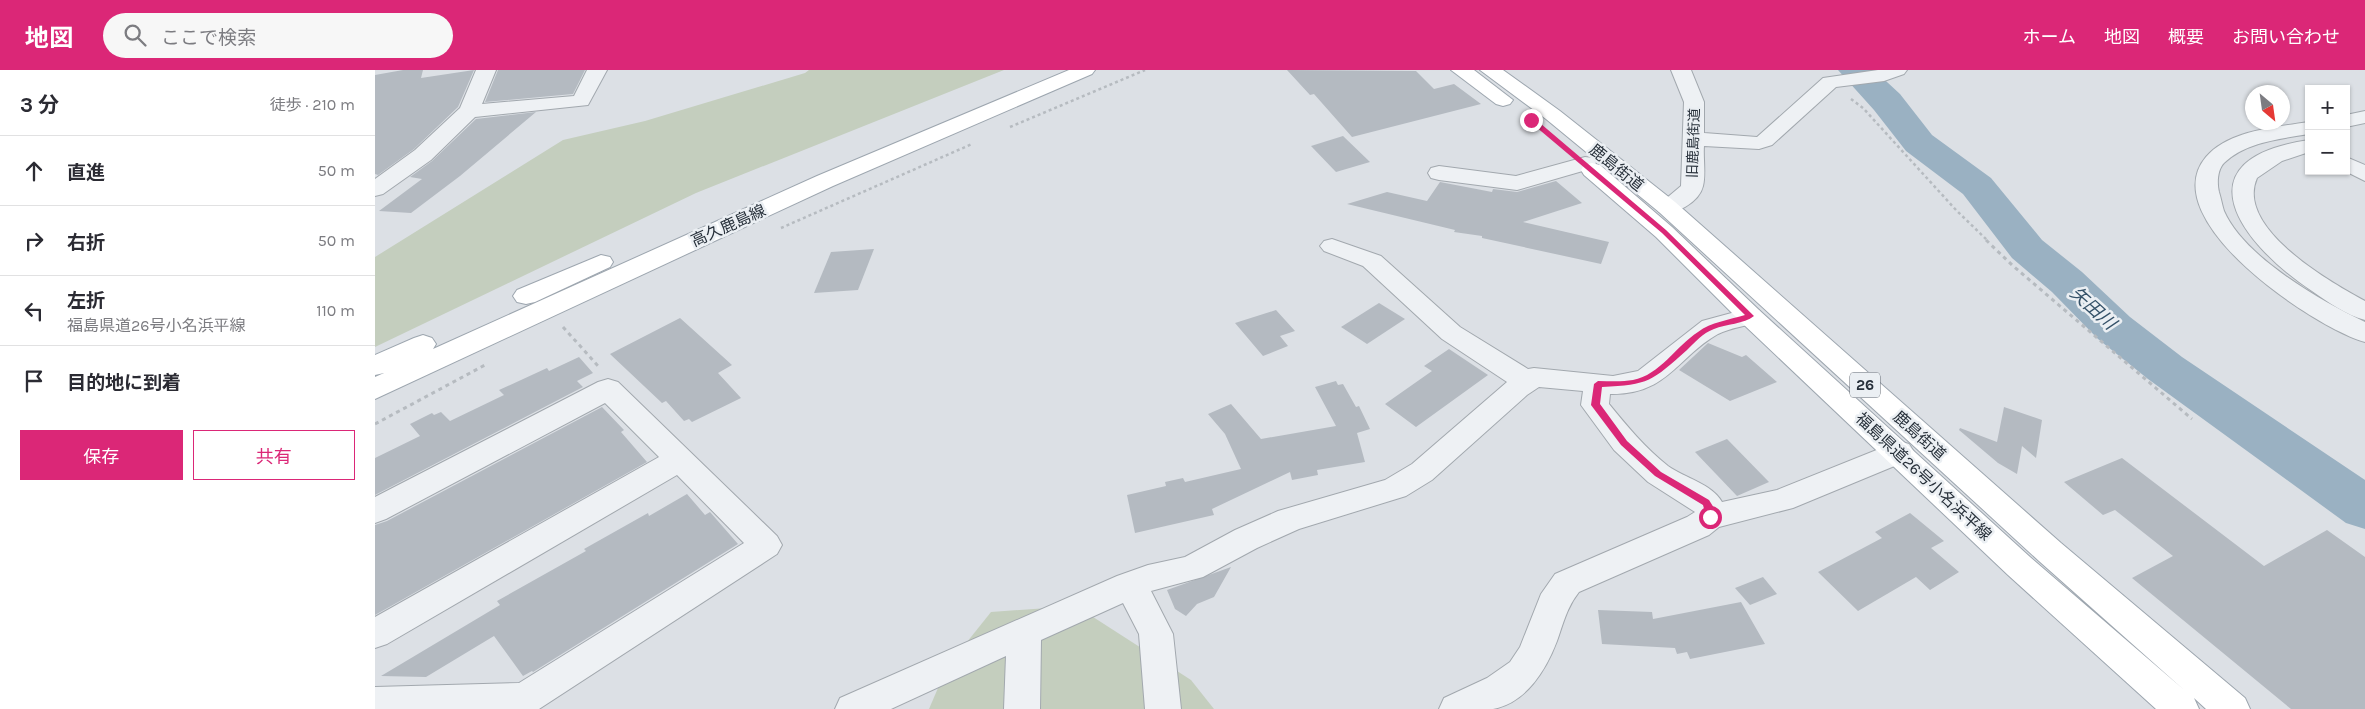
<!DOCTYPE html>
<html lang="ja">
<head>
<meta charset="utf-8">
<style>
  :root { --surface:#fff; --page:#f7f7f7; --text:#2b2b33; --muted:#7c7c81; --line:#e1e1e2; --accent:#db2777 }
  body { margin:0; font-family:Karla,"Noto Sans JP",sans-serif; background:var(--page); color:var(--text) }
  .controls { position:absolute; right:15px; top:15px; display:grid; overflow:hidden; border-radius:0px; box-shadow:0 1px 4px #0004 }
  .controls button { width:45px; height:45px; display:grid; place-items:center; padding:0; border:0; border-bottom:1px solid var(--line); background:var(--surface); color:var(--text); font:25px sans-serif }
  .compass { position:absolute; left:1870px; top:15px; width:45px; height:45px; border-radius:50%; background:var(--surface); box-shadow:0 1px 4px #0004; rotate:151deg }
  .stop { position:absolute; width:15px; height:15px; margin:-11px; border:4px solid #db2777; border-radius:50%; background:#fff }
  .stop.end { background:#db2777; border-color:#fff; box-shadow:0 1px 5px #0008 }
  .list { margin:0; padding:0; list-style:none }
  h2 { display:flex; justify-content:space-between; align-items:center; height:65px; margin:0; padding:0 20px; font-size:21px }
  h2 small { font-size:16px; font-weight:400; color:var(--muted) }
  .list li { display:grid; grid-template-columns:32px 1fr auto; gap:15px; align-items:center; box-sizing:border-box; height:70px; padding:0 20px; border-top:1px solid var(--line) }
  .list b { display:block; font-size:19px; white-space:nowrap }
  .list p { margin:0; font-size:16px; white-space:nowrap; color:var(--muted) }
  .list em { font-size:16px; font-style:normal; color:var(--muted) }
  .actions { display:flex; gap:10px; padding:15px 20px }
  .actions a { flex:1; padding:11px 0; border:1px solid var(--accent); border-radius:0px; text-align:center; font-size:18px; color:var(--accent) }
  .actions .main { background:var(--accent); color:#fff }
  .icon { flex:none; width:28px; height:28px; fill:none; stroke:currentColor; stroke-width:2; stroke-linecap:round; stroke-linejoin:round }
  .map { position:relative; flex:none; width:1990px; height:639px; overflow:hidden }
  header { display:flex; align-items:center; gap:30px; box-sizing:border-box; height:70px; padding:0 25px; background:var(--accent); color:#fff }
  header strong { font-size:24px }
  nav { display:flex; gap:28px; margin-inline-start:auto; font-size:18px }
  .search { width:350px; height:45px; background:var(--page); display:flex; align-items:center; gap:12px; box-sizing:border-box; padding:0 18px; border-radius:28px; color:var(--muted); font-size:19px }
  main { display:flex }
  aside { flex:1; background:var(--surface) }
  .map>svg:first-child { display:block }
  .green { fill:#c4cebe }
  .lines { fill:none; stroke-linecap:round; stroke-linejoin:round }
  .river { fill:#9ab1c2; fill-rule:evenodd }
  .building { fill:#b4bac1 }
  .minor-casing { stroke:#a2a8ae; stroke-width:2 }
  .major-casing { stroke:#9da6af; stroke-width:2 }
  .path-far1 { stroke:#b6bbc0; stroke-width:2.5; stroke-dasharray:3 3; stroke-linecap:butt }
  .path { stroke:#b6bbc0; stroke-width:3; stroke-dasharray:4 4; stroke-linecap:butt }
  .minor { fill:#eef1f4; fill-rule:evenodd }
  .major { fill:#fff; fill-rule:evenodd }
  .route { fill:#db2777 }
  .labels { text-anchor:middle; stroke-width:5; stroke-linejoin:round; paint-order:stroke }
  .far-street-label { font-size:14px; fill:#27303a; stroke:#ebeff3 }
  .shield { fill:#ebeff3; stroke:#626972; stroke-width:1 }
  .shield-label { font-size:15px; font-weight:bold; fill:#27303a }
  .street-label { font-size:16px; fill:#27303a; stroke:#ebeff3 }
  .water-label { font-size:18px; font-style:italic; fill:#355269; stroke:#ebeff3 }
</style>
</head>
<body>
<header>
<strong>地図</strong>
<div class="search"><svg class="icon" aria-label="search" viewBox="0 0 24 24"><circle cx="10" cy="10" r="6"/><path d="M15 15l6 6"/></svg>ここで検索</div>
<nav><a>ホーム</a><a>地図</a><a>概要</a><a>お問い合わせ</a></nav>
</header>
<main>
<aside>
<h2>3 分<small>徒歩 · 210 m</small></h2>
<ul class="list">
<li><svg class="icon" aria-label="ahead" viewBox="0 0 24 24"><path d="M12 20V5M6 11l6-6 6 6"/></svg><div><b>直進</b></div><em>50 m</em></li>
<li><svg class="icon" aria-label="right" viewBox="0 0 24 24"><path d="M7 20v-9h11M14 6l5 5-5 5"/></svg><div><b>右折</b></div><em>50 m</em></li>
<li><svg class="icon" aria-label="left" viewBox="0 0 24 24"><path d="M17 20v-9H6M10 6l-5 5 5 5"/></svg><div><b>左折</b><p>福島県道26号小名浜平線</p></div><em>110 m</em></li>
<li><svg class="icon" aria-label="arrive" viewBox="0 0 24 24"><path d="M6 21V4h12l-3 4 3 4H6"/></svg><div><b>目的地に到着</b></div></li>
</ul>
<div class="actions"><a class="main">保存</a><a>共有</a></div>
</aside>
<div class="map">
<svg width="1990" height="639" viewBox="0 0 1990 639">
  <rect width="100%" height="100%" fill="#dce0e5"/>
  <g class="green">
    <path d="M 434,0 L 629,0 L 321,123 L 0,277 L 0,187 L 188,70 L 270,51 L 430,3 Z"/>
    <path d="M 701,536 L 816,610 L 839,639 L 554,639 L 572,597 L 616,542 Z"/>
  </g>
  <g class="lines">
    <path class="river" d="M 1463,0 L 1499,0 L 1525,24 L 1557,65 L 1616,108 L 1667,170 L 1707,202 L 1755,247 L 1807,287 L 1990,410 L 1990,459 L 1971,453 L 1773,309 L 1723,269 L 1677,222 L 1637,188 L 1588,124 L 1531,81 L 1499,40 Z"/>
  </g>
  <g class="building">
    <path d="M 28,0 L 48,0 L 46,8 L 99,0 L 83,37 L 39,79 L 3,105 L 0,104 L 0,5 Z"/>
    <path d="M 123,0 L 210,0 L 198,24 L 110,32 Z"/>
    <path d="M 912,0 L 1041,1 L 1059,19 L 1079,14 L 1106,34 L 977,67 L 939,24 L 935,25 Z"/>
    <path d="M 161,42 L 85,106 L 36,143 L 4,141 L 47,109 L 35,107 L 57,91 L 101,49 Z"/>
    <path d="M 968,66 L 995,92 L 961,102 L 936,76 Z"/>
    <path d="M 1181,111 L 1207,133 L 1148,152 L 1234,172 L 1226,194 L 1107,168 L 1107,166 L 1079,162 L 1080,160 L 972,134 L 1012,122 L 1052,131 L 1065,112 L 1117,122 L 1118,119 L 1142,122 Z"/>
    <path d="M 499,179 L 483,220 L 439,223 L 456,182 Z"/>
    <path d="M 1004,233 L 1030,249 L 992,274 L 966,257 Z"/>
    <path d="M 901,240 L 920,261 L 905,266 L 913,276 L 888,286 L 860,253 Z"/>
    <path d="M 305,248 L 357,295 L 343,303 L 366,328 L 317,352 L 314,349 L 309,351 L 291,331 L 287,333 L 235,284 Z"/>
    <path d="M 1333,273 L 1367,287 L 1371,285 L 1402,312 L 1355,331 L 1304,300 Z"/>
    <path d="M 1074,279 L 1113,305 L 1041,357 L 1010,334 L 1057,301 L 1049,296 Z"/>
    <path d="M 204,287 L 218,303 L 202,311 L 208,317 L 0,425 L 0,388 L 45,366 L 35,354 L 57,343 L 59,345 L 66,342 L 75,351 L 129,325 L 124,320 L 172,298 L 174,301 Z"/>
    <path d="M 961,311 L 963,315 L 968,314 L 981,337 L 984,336 L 995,359 L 982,363 L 990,392 L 942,400 L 943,405 L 917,410 L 915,402 L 837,439 L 839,445 L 760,463 L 752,425 L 791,416 L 790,412 L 808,408 L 810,412 L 866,399 L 850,364 L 833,344 L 856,334 L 886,369 L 961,356 L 940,317 Z"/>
    <path d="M 227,337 L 249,360 L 246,362 L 272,392 L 0,545 L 0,455 L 12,451 Z"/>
    <path d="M 1629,337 L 1667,350 L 1661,388 L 1647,376 L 1642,404 L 1623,393 L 1584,360 L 1585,358 L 1622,372 Z"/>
    <path d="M 1352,369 L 1394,412 L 1362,426 L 1320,382 Z"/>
    <path d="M 1747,388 L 1889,496 L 1952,460 L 1990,487 L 1990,639 L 1916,639 L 1757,508 L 1798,486 L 1740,440 L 1728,445 L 1689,412 Z"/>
    <path d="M 312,424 L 330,445 L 335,442 L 363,474 L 158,602 L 157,601 L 148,606 L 119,566 L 51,607 L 6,606 L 125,535 L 122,531 L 211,481 L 209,479 L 273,443 L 274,446 Z"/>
    <path d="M 1535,443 L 1569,471 L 1556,478 L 1584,502 L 1555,520 L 1541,507 L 1483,541 L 1443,502 L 1507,468 L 1500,462 Z"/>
    <path d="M 856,497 L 839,527 L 822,534 L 811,546 L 800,539 L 792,520 Z"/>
    <path d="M 1388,507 L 1402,524 L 1375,535 L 1360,518 Z"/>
    <path d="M 1366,532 L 1390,574 L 1315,589 L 1312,582 L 1302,584 L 1300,578 L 1227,574 L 1223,540 L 1277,542 L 1278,549 Z"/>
  </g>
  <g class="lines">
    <g class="minor-casing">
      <g id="minor">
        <path d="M 101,0 L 121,0 L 107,34 L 199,26 L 212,0 L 232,0 L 213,35 L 100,47 L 56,90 L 8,124 L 0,126 L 0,109 L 40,80 L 85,38 Z"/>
        <path d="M 1296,0 L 1316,0 L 1329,32 L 1329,63 L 1382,67 L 1448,8 L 1503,0 L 1532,0 L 1529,4 L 1509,11 L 1461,17 L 1397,75 L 1384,79 L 1329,76 C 1328,88 1331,104 1328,116 C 1324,133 1299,146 1284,142 L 1281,137 L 1306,116 L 1309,32 Z"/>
        <path d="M 1990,41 L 1990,53 L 1971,57 L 1971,45 Z"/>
        <path d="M 1934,52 L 1934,64 C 1905,69 1871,72 1849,93 C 1842,100 1842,114 1844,122 C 1846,128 1847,135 1849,141 C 1869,187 1946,231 1990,252 L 1990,272 C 1940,258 1778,150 1831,87 C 1854,60 1902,57 1934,52 Z"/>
        <path d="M 1934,70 L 1934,82 L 1907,91 L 1882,108 C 1860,158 1955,212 1990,231 L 1990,250 C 1971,245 1953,232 1937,221 C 1866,174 1802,89 1934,70 Z"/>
        <path d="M 1210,87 L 1218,88 L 1221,93 L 1218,98 L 1142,120 L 1064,110 L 1056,108 L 1053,103 L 1056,98 L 1064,96 L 1141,106 Z"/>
        <path d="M 1971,87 L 1990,95 L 1990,111 L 1970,101 Z"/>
        <path d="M 957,169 L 1006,186 L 1085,257 L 1153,299 L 1159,298 L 1238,306 L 1263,301 L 1327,251 L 1375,238 L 1384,240 L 1388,246 L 1384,252 C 1371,256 1355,258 1343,264 C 1302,287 1293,325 1235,324 L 1234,334 C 1252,356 1270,378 1293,396 C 1310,408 1337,414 1347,432 L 1402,420 L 1524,371 L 1534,374 L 1539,382 L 1534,390 L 1418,438 L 1344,457 L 1334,465 L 1204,522 C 1192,537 1188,554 1182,571 C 1171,600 1151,633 1118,639 C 1102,639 1081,639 1064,639 L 1069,628 L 1112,608 L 1135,592 L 1145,577 L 1166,524 L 1180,504 L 1312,447 L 1320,442 L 1273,412 L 1239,380 L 1206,335 L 1208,321 L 1164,317 L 1152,325 L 1057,410 L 1031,426 L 924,459 L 882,478 L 828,507 L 776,521 L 798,564 L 806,639 L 770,639 L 764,564 L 748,533 L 666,570 L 665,639 L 629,639 L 631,586 L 516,639 L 460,639 L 465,628 L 742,506 L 773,495 L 810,487 L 860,460 L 903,441 L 1010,410 L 1037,394 L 1132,312 L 1067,269 L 988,196 L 949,181 L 945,176 L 949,171 Z"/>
        <path d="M 233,309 L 243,312 L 402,466 L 407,475 L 402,484 L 164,639 L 0,639 L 0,617 L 144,613 L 369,473 L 302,405 L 12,574 L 0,578 L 0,547 L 284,387 L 230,333 L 11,449 L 0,453 L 0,427 L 223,312 Z"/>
      </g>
    </g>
    <g class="major-casing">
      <g id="major">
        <path d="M 694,0 L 720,0 L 717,4 L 458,116 L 0,329 L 0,307 L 9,303 L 0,305 L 0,285 L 39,268 L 48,265 L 57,268 L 61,274 L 58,279 L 442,106 Z"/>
        <path d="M 1076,0 L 1099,0 L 1138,30 L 1135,34 L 1128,36 L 1121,34 Z"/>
        <path d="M 1105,0 L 1128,0 L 1185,41 L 1300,132 L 1686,473 L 1870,628 L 1875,639 L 1831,639 L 1819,628 L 1824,639 L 1781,639 L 1633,505 L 1366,252 L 1281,167 L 1209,105 L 1206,100 L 1209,95 L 1217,93 L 1225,95 L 1297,157 L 1384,240 L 1655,487 L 1808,619 L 1664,491 L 1284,142 L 1171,49 Z"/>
        <path d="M 226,185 L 235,187 L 238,192 L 235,197 L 160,232 L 151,234 L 142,232 L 138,226 L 142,220 Z"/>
      </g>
    </g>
    <g class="path-far1">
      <path d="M 1476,29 L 1488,38 L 1581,140 L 1613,171"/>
      <path d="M 635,57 L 770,0"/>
      <path d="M 406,158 L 597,74"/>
    </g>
    <g class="path">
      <path d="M 1611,170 L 1637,195 L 1817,349"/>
      <path d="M 188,257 L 224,297"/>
      <path d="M 0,354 L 110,295"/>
    </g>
    <use href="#minor" class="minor"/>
    <use href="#major" class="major"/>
  </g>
  <path class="route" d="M 1154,48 L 1159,48 L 1291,160 L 1379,246 C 1369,254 1351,254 1339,259 C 1328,263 1320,272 1312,280 C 1277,311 1274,315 1227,317 L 1225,334 L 1252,371 L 1286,402 L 1334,430 L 1339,438 L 1338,450 L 1332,450 L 1328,435 L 1280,406 L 1246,375 L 1216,335 L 1219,314 L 1223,311 C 1234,311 1247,312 1258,310 C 1285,305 1301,276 1323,262 C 1336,252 1354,250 1370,245 L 1287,163 L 1154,51 Z"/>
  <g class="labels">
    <g class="far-street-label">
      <text transform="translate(1318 73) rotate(-88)" y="5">旧鹿島街道</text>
    </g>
    <rect class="shield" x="1475" y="302.5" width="30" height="25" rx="4"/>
    <g class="shield-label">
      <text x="1490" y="320">26</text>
    </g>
    <g class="street-label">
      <text transform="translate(1242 97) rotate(39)" y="6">鹿島街道</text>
      <text transform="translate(353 155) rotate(-24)" y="6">高久鹿島線</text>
      <text transform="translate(1545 365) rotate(42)" y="6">鹿島街道</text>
      <text transform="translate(1549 406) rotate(43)" y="6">福島県道26号小名浜平線</text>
    </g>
    <g class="water-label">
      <text transform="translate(1718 238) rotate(42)" y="6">矢田川</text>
    </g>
  </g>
</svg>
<div class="controls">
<button>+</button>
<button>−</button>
</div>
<svg class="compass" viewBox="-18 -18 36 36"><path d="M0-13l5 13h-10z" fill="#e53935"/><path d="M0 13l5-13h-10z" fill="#7c7c81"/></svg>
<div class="stop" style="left:1335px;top:447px"></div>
<div class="stop end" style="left:1156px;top:50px"></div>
</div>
</main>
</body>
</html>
